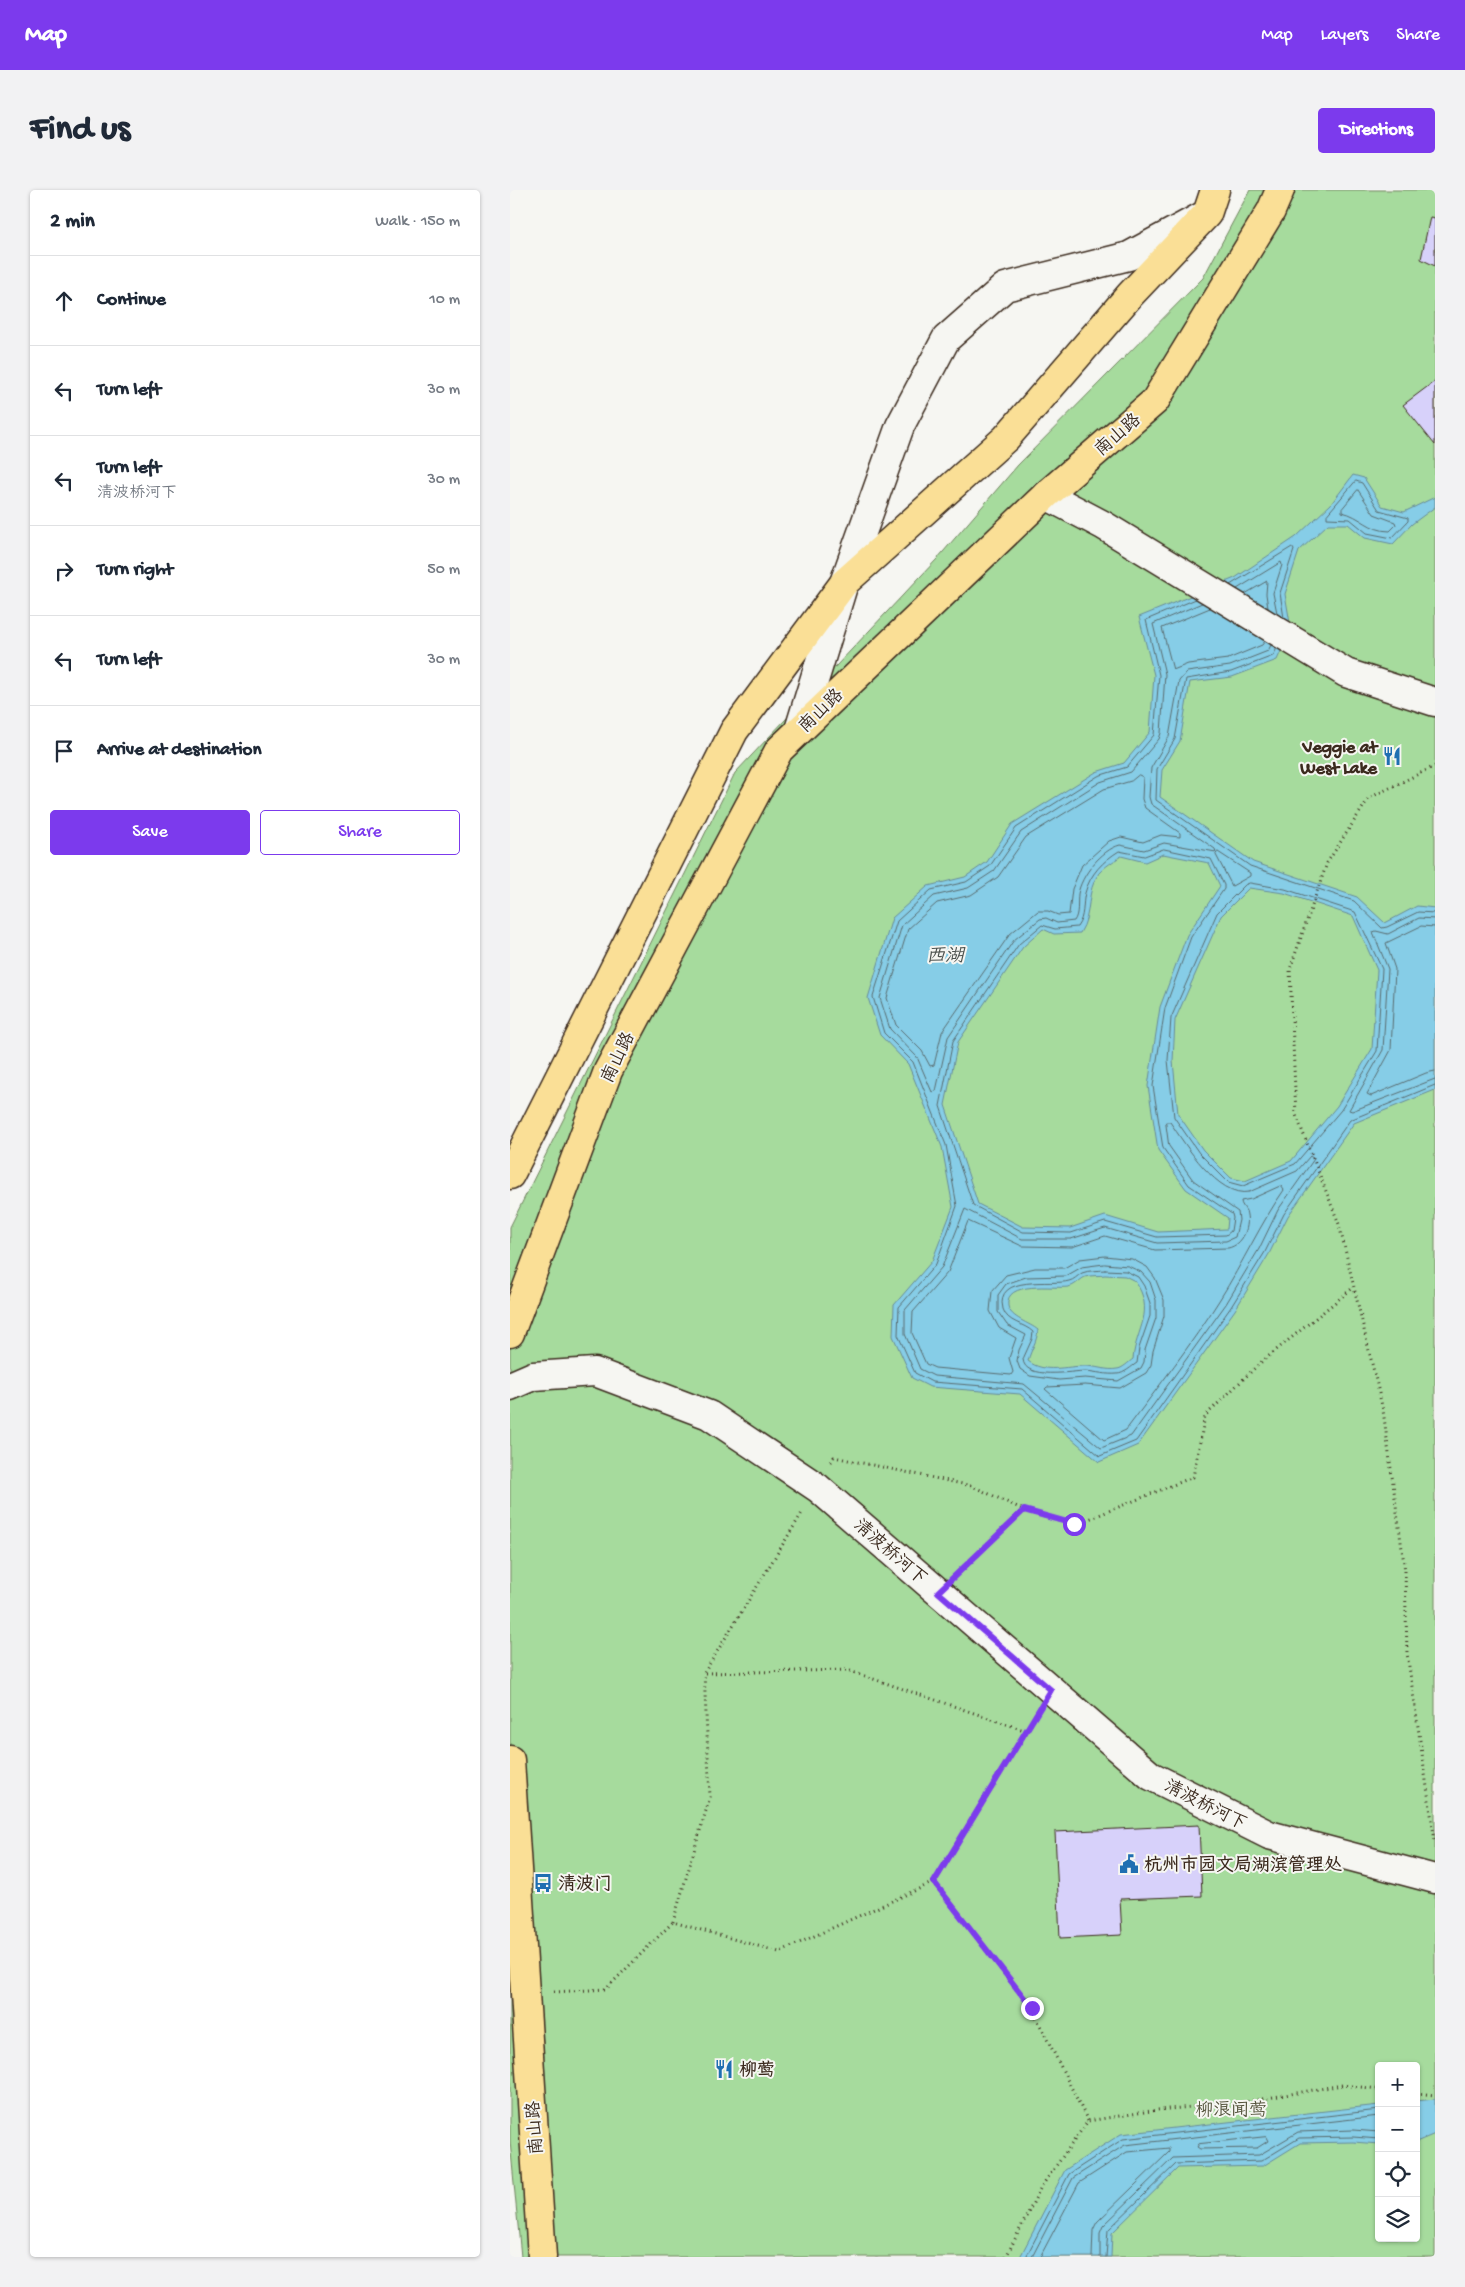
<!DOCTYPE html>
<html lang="en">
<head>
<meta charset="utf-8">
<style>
  :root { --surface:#fff; --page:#f2f2f3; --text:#1f2937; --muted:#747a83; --line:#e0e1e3; --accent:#7c3aed }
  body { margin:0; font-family:"Gochi Hand","LXGW WenKai TC",sans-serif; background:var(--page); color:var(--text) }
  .controls { position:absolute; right:15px; bottom:15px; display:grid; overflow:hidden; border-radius:5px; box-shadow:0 1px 4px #0004 }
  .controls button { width:45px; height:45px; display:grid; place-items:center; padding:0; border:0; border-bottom:1px solid var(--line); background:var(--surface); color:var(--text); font:25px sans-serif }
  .stop { position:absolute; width:15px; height:15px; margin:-11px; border:4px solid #7c3aed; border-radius:50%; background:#fff }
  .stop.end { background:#7c3aed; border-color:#fff; box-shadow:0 1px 5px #0008 }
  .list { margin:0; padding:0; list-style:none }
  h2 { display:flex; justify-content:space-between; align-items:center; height:65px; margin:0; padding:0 20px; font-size:21px }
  h2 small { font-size:16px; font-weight:400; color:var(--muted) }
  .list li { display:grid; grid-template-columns:32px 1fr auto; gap:15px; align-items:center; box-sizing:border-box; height:90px; padding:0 20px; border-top:1px solid var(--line) }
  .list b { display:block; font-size:19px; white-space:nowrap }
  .list p { margin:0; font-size:16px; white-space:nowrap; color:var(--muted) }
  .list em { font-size:16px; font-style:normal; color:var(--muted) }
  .actions { display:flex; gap:10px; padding:15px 20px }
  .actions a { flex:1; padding:11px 0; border:1px solid var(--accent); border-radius:5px; text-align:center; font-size:18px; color:var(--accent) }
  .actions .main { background:var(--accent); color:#fff }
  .icon { flex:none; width:28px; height:28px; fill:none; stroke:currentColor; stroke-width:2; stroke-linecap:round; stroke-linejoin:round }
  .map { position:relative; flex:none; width:925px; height:2067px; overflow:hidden; border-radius:5px }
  header { display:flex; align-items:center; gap:30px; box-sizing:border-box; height:70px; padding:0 25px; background:var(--accent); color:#fff }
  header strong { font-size:24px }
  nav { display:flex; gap:28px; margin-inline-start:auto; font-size:18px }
  .intro { display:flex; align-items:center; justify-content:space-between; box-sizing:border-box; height:120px; padding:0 30px }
  h1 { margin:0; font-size:35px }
  .button { padding:12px 22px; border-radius:5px; background:var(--accent); color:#fff; font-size:18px; font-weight:700 }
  main { display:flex; gap:30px; padding:0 30px }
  aside { flex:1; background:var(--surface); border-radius:5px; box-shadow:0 1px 4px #0004 }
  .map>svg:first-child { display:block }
  .green { fill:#a6db9d; stroke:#70825e; fill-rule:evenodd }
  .water { fill:#86cde7; stroke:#688c97; fill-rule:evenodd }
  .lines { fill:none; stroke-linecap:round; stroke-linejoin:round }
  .shore { stroke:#596b6e; stroke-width:1 }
  .building { fill:#d7d1fa; stroke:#3b2a1e }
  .minor-casing { stroke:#3b2a1e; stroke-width:31 }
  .major-casing { stroke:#3b2a1e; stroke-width:31 }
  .path { stroke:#3b2a1e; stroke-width:3; stroke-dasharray:1 4; stroke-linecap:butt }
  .minor { stroke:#f6f6f2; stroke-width:28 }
  .major { stroke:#fadf96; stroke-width:28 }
  .route { stroke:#7c3aed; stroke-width:6 }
  .labels { text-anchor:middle; stroke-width:4; stroke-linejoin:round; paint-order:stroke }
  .street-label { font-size:18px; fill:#3b2a1e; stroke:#f6f6f2 }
  .poi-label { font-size:18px; font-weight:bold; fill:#3b2a1e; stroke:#f6f6f2; text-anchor:start }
  .park-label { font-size:18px; fill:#56563e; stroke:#f6f6f2 }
  .water-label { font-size:19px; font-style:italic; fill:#4e5350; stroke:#f6f6f2 }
</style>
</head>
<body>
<header>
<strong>Map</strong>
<nav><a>Map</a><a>Layers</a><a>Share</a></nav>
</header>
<div class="intro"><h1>Find us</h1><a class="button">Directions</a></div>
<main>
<aside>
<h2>2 min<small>Walk · 150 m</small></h2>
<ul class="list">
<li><svg class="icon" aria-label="ahead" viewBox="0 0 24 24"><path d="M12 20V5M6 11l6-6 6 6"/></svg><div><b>Continue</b></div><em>10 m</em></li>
<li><svg class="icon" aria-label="left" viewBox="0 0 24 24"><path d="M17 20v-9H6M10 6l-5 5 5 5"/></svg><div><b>Turn left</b></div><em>30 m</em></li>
<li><svg class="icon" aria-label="left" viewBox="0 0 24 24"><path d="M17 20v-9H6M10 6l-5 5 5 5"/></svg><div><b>Turn left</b><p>清波桥河下</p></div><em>30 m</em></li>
<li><svg class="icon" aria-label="right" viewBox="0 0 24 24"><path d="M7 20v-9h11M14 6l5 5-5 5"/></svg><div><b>Turn right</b></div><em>50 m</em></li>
<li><svg class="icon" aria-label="left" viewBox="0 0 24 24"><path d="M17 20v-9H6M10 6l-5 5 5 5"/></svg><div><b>Turn left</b></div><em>30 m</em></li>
<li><svg class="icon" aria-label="arrive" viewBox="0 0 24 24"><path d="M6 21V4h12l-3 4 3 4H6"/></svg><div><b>Arrive at destination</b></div></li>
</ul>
<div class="actions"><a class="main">Save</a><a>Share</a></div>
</aside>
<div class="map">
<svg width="925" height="2067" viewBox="0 0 925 2067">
  <rect width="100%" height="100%" fill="#f6f6f2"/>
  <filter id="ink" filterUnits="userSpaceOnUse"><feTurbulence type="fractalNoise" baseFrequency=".02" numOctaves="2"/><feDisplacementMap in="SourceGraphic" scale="10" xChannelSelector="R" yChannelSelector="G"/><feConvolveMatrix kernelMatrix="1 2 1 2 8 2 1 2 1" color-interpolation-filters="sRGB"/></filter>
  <g filter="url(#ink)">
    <path class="green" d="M 740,0 L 925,0 L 925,2067 L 11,2067 L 0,1951 L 0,1037 L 225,583 L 427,369 L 508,275 L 693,88 ZM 869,1876 L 906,1876 L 906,2048 L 869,2048 Z"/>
    <g class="water">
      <path d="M 843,285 L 854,288 L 872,316 L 894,322 L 925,307 L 925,317 L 902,334 L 883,354 L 855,348 L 838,334 L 818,334 L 789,361 L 775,404 L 781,439 L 767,470 L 722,487 L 680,492 L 670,551 L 652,580 L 650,607 L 743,672 L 847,707 L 875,733 L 907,716 L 925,718 L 925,900 L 844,933 L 778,1026 L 759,1064 L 725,1120 L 628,1255 L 589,1272 L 510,1204 L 420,1197 L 402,1188 L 383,1146 L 384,1115 L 422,1071 L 443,1017 L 432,957 L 398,874 L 370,845 L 358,808 L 382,728 L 418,696 L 455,687 L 477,672 L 502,634 L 586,582 L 614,573 L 640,542 L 644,485 L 629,427 L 725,388 L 786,347 L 821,314 ZM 653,664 L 699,673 L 710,696 L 677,745 L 650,817 L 638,896 L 648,960 L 676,999 L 718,1028 L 717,1039 L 648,1042 L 595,1026 L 560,1038 L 513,1037 L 468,1014 L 435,915 L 448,852 L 513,757 L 533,739 L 544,744 L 570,743 C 583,723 575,702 589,683 C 594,677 604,671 611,666 L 635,672 ZM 739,698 L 774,703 L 843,726 L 867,780 L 862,859 L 827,916 L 781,971 L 735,991 L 721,988 L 693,960 L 668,924 L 663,871 L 665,830 L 711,726 ZM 595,1085 L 615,1086 L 625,1091 C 646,1122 626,1138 623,1169 C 619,1172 612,1179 607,1179 C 597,1181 585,1176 575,1176 C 556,1176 534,1184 518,1171 C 521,1159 527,1152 528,1140 C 520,1133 500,1128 498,1116 C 494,1090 544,1099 558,1097 C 565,1096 569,1090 575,1087 C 581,1085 589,1086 595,1085 Z"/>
      <path d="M 925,1909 L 925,1944 L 906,1952 L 906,1911 Z"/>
      <path d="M 869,1915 L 869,1954 L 843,1952 L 790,1953 L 753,1976 L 668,1978 L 602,2043 L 601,2067 L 510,2067 L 555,1980 L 611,1944 Z"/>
    </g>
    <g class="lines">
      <g class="shore">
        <path d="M 846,291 L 852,293 L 869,320 L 898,328 L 898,331 L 882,348 L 857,343 L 840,329 L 817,328 L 817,325 Z"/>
        <path d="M 848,300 L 864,324 L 885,332 L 886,335 L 880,341 C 859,341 851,326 832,322 L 832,319 Z"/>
        <path d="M 720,395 L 782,357 L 784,360 L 770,403 L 774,428"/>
        <path d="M 727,399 L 771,372 L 772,375 L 763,403 L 767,423"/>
        <path d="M 735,404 L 757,391 L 756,404 L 758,418"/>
        <path d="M 686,409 L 636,430 L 649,485 L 644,545 L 617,577 L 588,586 L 506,638 L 480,676 L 456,692 L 421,700 L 387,731 L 363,807 L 374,843 L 403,872 L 436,955 L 447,1016 L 426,1074 L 389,1117 L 388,1145 L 405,1183 L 422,1192 L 512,1199 L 590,1266 L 626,1251 L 721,1117 L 755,1062 L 774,1024 L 840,930 L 925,895"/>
        <path d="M 692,413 L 643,434 L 655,484 L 651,543 L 649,549 L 621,582 L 590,592 L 511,642 L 484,681 L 458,698 L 424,706 L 392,735 L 370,808 L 380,839 L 407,867 L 422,902 L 426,901 L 438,847 L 504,750 L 530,729 L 536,728 L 547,733 L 564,731 C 569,724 567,713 568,704 C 571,686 591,660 610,655 L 634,660 L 654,653 L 706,662 L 705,659 L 641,614 L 639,607 L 641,578 L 659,547 L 669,491 L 677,482 L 720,476 L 758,461 L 761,455"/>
        <path d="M 700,418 L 652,438 L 663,480 L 678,474 L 718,469 L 752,455 L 755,451"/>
        <path d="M 767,458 L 763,466 L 721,482 L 676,489 L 665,549 L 647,579 L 646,610 L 740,676 L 844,711 L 872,738 L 877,737 L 908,722 L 925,723"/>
        <path d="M 629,585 L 633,587 L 632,609 L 635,618 L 670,643 L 670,647 L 651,645 L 633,652 L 611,647 L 599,651 L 572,675 L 562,699 L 559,724 L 548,725 L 538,721 L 528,721 L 500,744 L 432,842 L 424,875 L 420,876 L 412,861 L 386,835 L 377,808 L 398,739 L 427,713 L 461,705 L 488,687 L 516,647 L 594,599 L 621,591 Z"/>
        <path d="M 654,659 L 701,669 L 714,695 L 714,699 L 681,747 L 655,818 L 643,896 L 653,958 L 679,995 L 722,1024 L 723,1028 L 721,1041 L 716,1045 L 647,1047 L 595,1032 L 561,1043 L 513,1042 L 463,1015 L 430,916 L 443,851 L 509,754 L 532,735 L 545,739 L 567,737 C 575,726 572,715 575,703 C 580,684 593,671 609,661 L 634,666 Z"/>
        <path d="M 708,662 L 740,683 L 740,686 L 722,696 L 706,665 Z"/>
        <path d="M 740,693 L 775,699 L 845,722 L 872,779 L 867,861 L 831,920 L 785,974 L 733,996 L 718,992 L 689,963 L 664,927 L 658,870 L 661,828 L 707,723 L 735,695 Z"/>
        <path d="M 925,729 L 909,728 L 878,744 L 866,741 L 863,742 L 878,779 L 873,860 L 839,920 L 842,921 L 925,889"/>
        <path d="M 925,737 L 911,736 L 876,753 L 885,779 L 881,860 L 857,904 L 861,906 L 916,883 L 925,881"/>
        <path d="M 656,932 L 660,932 C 675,954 708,1008 739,1002 L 787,981 L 800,966 L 804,969 L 768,1020 L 749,1059 L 716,1114 L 621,1246 L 591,1258 L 514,1194 L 424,1186 L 410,1179 L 395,1144 L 395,1120 L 432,1077 L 455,1019 L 512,1049 L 561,1049 L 595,1038 L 647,1053 L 716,1051 L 725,1047 L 729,1030 L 728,1022 L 683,990 L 659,956 Z"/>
        <path d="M 771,996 L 774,1000 C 750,1034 733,1073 710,1109 C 682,1154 648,1197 616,1240 L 594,1250 L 535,1199 L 537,1197 L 575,1195 L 610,1198 L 636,1183 L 641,1175 L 643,1161 L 654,1126 L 654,1110 L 645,1088 L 637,1077 L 622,1069 L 595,1066 L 570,1069 L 554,1078 L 525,1078 L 496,1085 L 482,1101 L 480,1121 L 489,1138 L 506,1148 L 499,1168 L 503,1182 L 501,1185 L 425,1178 L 416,1174 L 402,1143 L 403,1122 L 438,1082 L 458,1031 L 512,1056 L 562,1057 L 595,1046 L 645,1060 L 718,1058 C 733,1055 741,1036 736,1021 C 734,1017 731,1015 731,1011 L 741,1009 Z"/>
        <path d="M 595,1074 L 618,1076 L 631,1082 L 640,1092 L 646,1110 L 646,1128 L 635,1160 L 634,1172 L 631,1178 L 608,1191 L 575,1188 L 549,1190 L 520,1186 L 510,1179 L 507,1171 L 509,1160 L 516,1145 L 497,1135 L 488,1122 L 488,1105 L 496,1094 L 516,1087 L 556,1086 L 572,1077 Z"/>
        <path d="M 595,1080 L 616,1081 L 628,1087 L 634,1096 L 640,1113 L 640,1126 L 629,1158 L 627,1173 C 622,1176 614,1184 607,1184 C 597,1185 586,1182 576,1181 C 562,1181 514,1191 513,1169 L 522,1149 L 523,1142 C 514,1133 497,1133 493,1119 C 484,1083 543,1096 559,1091 C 564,1090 567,1086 572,1083 C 579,1080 588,1081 595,1080 Z"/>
        <path d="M 756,1947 L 758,1951 L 747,1958 L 690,1959 L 687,1957 L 689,1954 Z"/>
        <path d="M 516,2067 L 559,1984 L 613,1949 L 869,1920"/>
        <path d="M 522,2067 L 563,1988 L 615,1955 L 869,1926"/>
        <path d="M 530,2067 L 569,1993 L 617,1962 L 659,1958 L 659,1962 L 587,2032 L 583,2040 L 582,2067"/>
        <path d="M 590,2067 L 590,2043 L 593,2036 L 663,1968 L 749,1965 L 788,1942 L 843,1940 L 869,1942"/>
        <path d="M 596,2067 L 598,2040 L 666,1974 L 751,1971 L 789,1948 L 843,1947 L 869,1949"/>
      </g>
    </g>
    <g class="building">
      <path d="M 920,27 L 925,28 L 925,76 L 911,69 Z"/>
      <path d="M 925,191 L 925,255 L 893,215 Z"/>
      <path d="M 689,1635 L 692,1706 L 610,1709 L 612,1745 L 550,1748 L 545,1642 Z"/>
    </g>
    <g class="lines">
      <g class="minor-casing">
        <g id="minor">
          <path d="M 536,305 L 593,335 L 836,483 L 925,512"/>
          <path d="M 289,540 L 334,393 L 390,236 L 436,149 L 495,97 L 619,66 L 691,27"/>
          <path d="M 0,1196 L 23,1186 L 85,1182 L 199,1225 L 308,1298 L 641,1586 L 759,1645 L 925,1689"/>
        </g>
      </g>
      <g class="major-casing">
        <g id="major">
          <path d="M 0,985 L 224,541 L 334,393 L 496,248 L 620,105 L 697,24 L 705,0"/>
          <path d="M 0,1143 L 98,881 L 269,560 L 536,305 L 645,211 L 761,21 L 770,0"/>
          <path d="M 0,1570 L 32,2067"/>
        </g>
      </g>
      <g class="path">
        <path d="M 925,576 L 859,608 L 817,673 L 780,779 L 786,925 L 829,1034 L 873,1220 L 895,1381 L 897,1463 L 925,1651"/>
        <path d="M 321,1272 L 324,1267 L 462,1296 L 514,1320"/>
        <path d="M 449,1382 L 514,1320 L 564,1335 L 683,1287 L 695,1226 L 749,1174 L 844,1097"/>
        <path d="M 195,1483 L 337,1480 L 517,1541"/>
        <path d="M 526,1525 L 424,1692 L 522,1819 L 578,1931"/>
        <path d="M 163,1732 L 200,1607 L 194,1483 L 292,1323"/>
        <path d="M 44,1802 L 96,1799 L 163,1732 L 269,1762 L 424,1692"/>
        <path d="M 906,1903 L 925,1905"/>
        <path d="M 496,2067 L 531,1997 L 578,1931 L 647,1920 L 729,1913 L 832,1895 L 869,1899"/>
      </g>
      <use href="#minor" class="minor"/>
      <use href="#major" class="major"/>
    </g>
  </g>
  <g class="lines" filter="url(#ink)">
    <path class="route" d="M 522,1818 L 424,1692 L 541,1500 L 428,1402 L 514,1320 L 564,1334"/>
  </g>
  <defs>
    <g id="restaurant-bare" transform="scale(1.5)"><path d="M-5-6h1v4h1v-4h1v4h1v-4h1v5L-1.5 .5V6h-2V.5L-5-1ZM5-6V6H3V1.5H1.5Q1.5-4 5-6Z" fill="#1f6fb2" stroke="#f6f6f2" stroke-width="2.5" paint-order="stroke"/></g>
    <g id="civic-bare" transform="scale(1.5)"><path d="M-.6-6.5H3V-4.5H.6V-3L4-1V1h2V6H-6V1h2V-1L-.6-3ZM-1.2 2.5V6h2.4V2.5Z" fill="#1f6fb2" stroke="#f6f6f2" stroke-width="2.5" paint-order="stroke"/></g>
    <g id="bus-bare" transform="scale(1.5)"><path d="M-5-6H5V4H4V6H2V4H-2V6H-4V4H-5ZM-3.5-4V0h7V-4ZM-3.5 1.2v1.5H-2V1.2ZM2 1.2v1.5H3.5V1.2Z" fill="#1f6fb2" stroke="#f6f6f2" stroke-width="2.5" paint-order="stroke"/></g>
  </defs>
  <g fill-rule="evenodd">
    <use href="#restaurant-bare" x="882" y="566"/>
    <use href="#civic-bare" x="619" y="1674"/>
    <use href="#bus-bare" x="33" y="1693"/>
    <use href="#restaurant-bare" x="214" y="1879"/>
  </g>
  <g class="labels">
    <g class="street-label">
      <text transform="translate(607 244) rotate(-41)" y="6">南山路</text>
      <text transform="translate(310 520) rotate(-44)" y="6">南山路</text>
      <text transform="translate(107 867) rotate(-64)" y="6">南山路</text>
      <text transform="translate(381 1361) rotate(41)" y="6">清波桥河下</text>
      <text transform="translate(696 1614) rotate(27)" y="6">清波桥河下</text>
      <text transform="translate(24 1938) rotate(-94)" y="6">南山路</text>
    </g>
    <g class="poi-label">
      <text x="867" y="562" text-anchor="end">Veggie at<tspan x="867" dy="21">West Lake</tspan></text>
      <text x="634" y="1680">杭州市园文局湖滨管理处</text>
      <text x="48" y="1699">清波门</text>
      <text x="229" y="1885">柳莺</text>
    </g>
    <g class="park-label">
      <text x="721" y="1925">柳浪闻莺</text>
    </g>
    <g class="water-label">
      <text x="435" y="771">西湖</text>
    </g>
  </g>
</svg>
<div class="controls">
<button>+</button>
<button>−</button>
<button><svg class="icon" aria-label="locate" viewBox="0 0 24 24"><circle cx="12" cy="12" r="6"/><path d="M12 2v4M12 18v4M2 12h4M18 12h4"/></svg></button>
<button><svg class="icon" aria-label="layers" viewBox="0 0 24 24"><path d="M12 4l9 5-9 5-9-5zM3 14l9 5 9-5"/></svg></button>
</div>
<div class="stop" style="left:564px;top:1334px"></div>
<div class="stop end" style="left:522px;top:1818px"></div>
</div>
</main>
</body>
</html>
